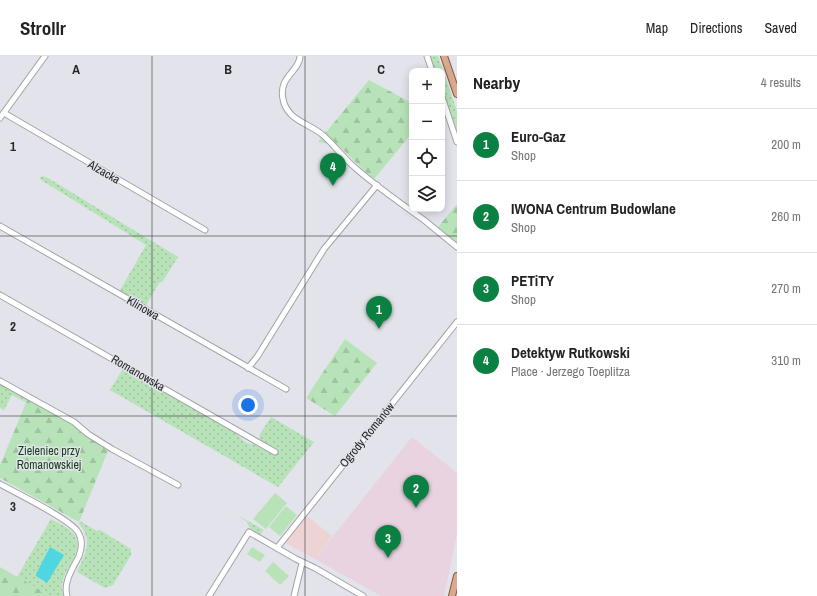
<!DOCTYPE html>
<html lang="en">
<head>
<meta charset="utf-8">
<style>
  :root { --surface:#fff; --page:#f2f2f2; --text:#222; --muted:#767676; --line:#e0e0e0; --accent:#0b8043 }
  body { margin:0; font-family:"Archivo Narrow",sans-serif; background:var(--page); color:var(--text) }
  .controls { position:absolute; right:12px; top:12px; display:grid; overflow:hidden; border-radius:8px; box-shadow:0 2px 10px #0003 }
  .controls button { width:36px; height:36px; display:grid; place-items:center; padding:0; border:0; border-bottom:1px solid var(--line); background:var(--surface); color:var(--text); font:20px sans-serif }
  .you { position:absolute; left:248px; top:349px; width:14px; height:14px; margin:-10px; border:3px solid #fff; border-radius:50%; background:#1a73e8; box-shadow:0 0 0 6px #1a73e833 }
  .badge { display:grid; place-items:center; width:26px; height:26px; border-radius:50%; background:var(--accent); color:#fff; font-size:13px; font-weight:700 }
  .pin { position:absolute; translate:-50% -33px; filter:drop-shadow(0 1px 2px #0008) }
  .pin::after { content:''; position:absolute; top:21px; width:14px; height:12px; background:inherit; clip-path:polygon(0 0,100% 0,50% 100%) }
  .list { margin:0; padding:0; list-style:none }
  h2 { display:flex; justify-content:space-between; align-items:center; height:52px; margin:0; padding:0 16px; font-size:17px }
  h2 small { font-size:13px; font-weight:400; color:var(--muted) }
  .list li { display:grid; grid-template-columns:26px 1fr auto; gap:12px; align-items:center; box-sizing:border-box; height:72px; padding:0 16px; border-top:1px solid var(--line) }
  .list b { display:block; font-size:15px; white-space:nowrap }
  .list p { margin:0; font-size:13px; white-space:nowrap; color:var(--muted) }
  .list em { font-size:13px; font-style:normal; color:var(--muted) }
  .icon { flex:none; width:22px; height:22px; fill:none; stroke:currentColor; stroke-width:2; stroke-linecap:round; stroke-linejoin:round }
  .map { position:relative; flex:none; width:457px; height:540px; overflow:hidden }
  header { display:flex; align-items:center; gap:24px; box-sizing:border-box; height:56px; padding:0 20px; background:var(--surface); border-bottom:1px solid var(--line) }
  header strong { font-size:19px }
  nav { display:flex; gap:22px; margin-inline-start:auto; font-size:14px }
  main { display:flex }
  aside { flex:1; background:var(--surface) }
  .map>svg:first-child { display:block }
  .commercial { fill:#e9d3e1 }
  .education { fill:#eed3d4 }
  .grass { fill:url(#grass-dots) }
  .forest { fill:url(#forest-firs) }
  .park { fill:#b8e3b9 }
  .water { fill:#50d6e0 }
  .lines { fill:none; stroke-linecap:round; stroke-linejoin:round }
  .minor-casing { stroke:#a2a2a9; stroke-width:7 }
  .major-casing { stroke:#865739; stroke-width:8 }
  .minor { stroke:#fff; stroke-width:5 }
  .major { stroke:#d6aa8e; stroke-width:6 }
  .grid { fill:none; stroke:#262629; stroke-width:1; stroke-opacity:0.55 }
  .labels { text-anchor:middle; stroke-width:3; stroke-linejoin:round; paint-order:stroke }
  .street-label { font-size:12px; fill:#262629; stroke:#e3e3eb }
  .park-label { font-size:12px; fill:#0e3f15; stroke:#e3e3eb }
  .grid-label { font-size:13px; text-anchor:middle; font-weight:bold; fill:#262629; stroke:#e3e3eb; stroke-width:3; stroke-linejoin:round; paint-order:stroke }
</style>
</head>
<body>
<header>
<strong>Strollr</strong>
<nav><a>Map</a><a>Directions</a><a>Saved</a></nav>
</header>
<main>
<div class="map">
<svg width="457" height="540" viewBox="0 0 457 540">
  <defs>
    <pattern id="grass-dots" width="8" height="8" patternUnits="userSpaceOnUse"><rect width="8" height="8" fill="#b8e3b9"/><path d="M2 2h.1M6 6h.1" fill="none" stroke="#9ec39f" stroke-width="1.8" stroke-linecap="round"/></pattern>
    <pattern id="forest-firs" width="22" height="20" patternUnits="userSpaceOnUse"><rect width="22" height="20" fill="#b8e3b9"/><path d="M5 1l3.5 6h-7zM16 11l3.5 6h-7z" fill="#9ec39f"/></pattern>
  </defs>
  <rect width="100%" height="100%" fill="#e3e3eb"/>
  <path class="commercial" d="M 412,381 L 457,417 L 457,478 L 444,540 L 381,540 L 315,503 Z"/>
  <path class="education" d="M 307,460 L 332,480 L 315,503 L 286,487 Z"/>
  <g class="grass">
    <path d="M 429,0 L 438,0 L 457,55 L 457,78 L 442,36 L 442,15 L 435,15 Z"/>
    <path d="M 42,120 L 48,122 L 178,201 L 163,225 L 159,227 L 145,251 L 119,236 L 146,189 L 41,124 L 40,122 Z"/>
    <path d="M 124,311 L 237,378 C 242,384 246,389 255,388 L 259,383 L 260,378 L 271,361 L 314,386 L 278,431 L 110,334 Z"/>
    <path d="M 0,327 L 28,342 L 25,346 L 12,339 L 4,354 L 0,352 Z"/>
    <path d="M 235,458 L 264,474 L 260,479 L 251,474 L 246,465 Z"/>
    <path d="M 51,463 C 58,467 66,470 72,476 C 87,490 67,510 63,524 C 61,529 62,535 63,540 L 51,540 L 17,521 Z"/>
    <path d="M 80,465 L 97,475 L 100,474 L 131,493 L 131,499 L 113,529 L 105,532 L 77,516 C 85,498 94,485 79,468 Z"/>
  </g>
  <g class="forest">
    <path d="M 369,24 L 412,47 L 412,77 L 375,122 L 373,123 L 339,90 L 318,86 Z"/>
    <path d="M 457,148 L 457,187 L 438,171 Z"/>
    <path d="M 345,283 L 377,307 L 335,360 L 306,342 Z"/>
    <path d="M 28,342 L 74,368 L 83,377 L 108,395 L 79,466 L 0,422 L 0,409 Z"/>
    <path d="M 0,511 L 51,540 L 0,540 Z"/>
  </g>
  <g class="park">
    <path d="M 275,437 L 287,447 L 266,473 L 253,463 Z"/>
    <path d="M 286,450 L 297,459 L 280,480 L 269,471 Z"/>
    <path d="M 252,491 L 265,499 L 260,506 L 247,498 Z"/>
    <path d="M 273,506 L 289,520 L 280,529 L 265,515 Z"/>
  </g>
  <path class="water" d="M 50,491 L 64,499 L 47,527 L 36,520 L 36,518 Z"/>
  <g class="lines">
    <g class="minor-casing">
      <g id="minor">
        <path d="M 300,0 C 300,15 278,21 283,43 C 287,65 310,67 324,80 C 334,89 342,100 352,109 C 374,129 399,146 424,164 C 435,173 446,182 457,191"/>
        <path d="M 427,0 L 432,15"/>
        <path d="M 442,41 L 457,86"/>
        <path d="M 4,57 L 205,174"/>
        <path d="M 0,62 L 45,0"/>
        <path d="M 0,170 L 286,333"/>
        <path d="M 0,239 L 275,396"/>
        <path d="M 248,312 L 257,301 L 324,193 L 377,129"/>
        <path d="M 0,325 L 74,366 L 88,378 L 112,393 L 178,429"/>
        <path d="M 0,428 C 16,437 70,463 78,476 C 83,484 82,492 79,500 C 73,512 63,526 67,540"/>
        <path d="M 277,492 L 457,266"/>
        <path d="M 209,540 L 249,476 L 296,503 L 315,512 L 363,540"/>
        <path d="M 294,540 L 302,507"/>
      </g>
    </g>
    <g class="major-casing">
      <g id="major">
        <path d="M 444,0 L 457,38"/>
        <path d="M 452,540 L 457,520"/>
      </g>
    </g>
    <use href="#minor" class="minor"/>
    <use href="#major" class="major"/>
  </g>
  <path class="grid" d="M 152,0 L 152,540M 305,0 L 305,540M 0,180 L 457,180M 0,360 L 457,360"/>
  <g class="labels">
    <g class="street-label">
      <text transform="translate(104 116) rotate(30)" y="4">Alzacka</text>
      <text transform="translate(143 252) rotate(30)" y="4">Klinowa</text>
      <text transform="translate(138 317) rotate(30)" y="4">Romanowska</text>
      <text transform="translate(367 379) rotate(-51)" y="4">Ogrody Romanów</text>
    </g>
    <g class="park-label">
      <text x="49" y="399">Zieleniec przy<tspan x="49" dy="14">Romanowskiej</tspan></text>
    </g>
  </g>
  <g class="grid-label">
    <text x="76" y="18">A</text>
    <text x="228" y="18">B</text>
    <text x="381" y="18">C</text>
    <text x="13" y="95">1</text>
    <text x="13" y="275">2</text>
    <text x="13" y="455">3</text>
  </g>
</svg>
<div class="controls">
<button>+</button>
<button>−</button>
<button><svg class="icon" aria-label="locate" viewBox="0 0 24 24"><circle cx="12" cy="12" r="6"/><path d="M12 2v4M12 18v4M2 12h4M18 12h4"/></svg></button>
<button><svg class="icon" aria-label="layers" viewBox="0 0 24 24"><path d="M12 4l9 5-9 5-9-5zM3 14l9 5 9-5"/></svg></button>
</div>
<div class="you"></div>
<div class="pin badge" style="left:379px;top:273px">1</div>
<div class="pin badge" style="left:416px;top:452px">2</div>
<div class="pin badge" style="left:388px;top:502px">3</div>
<div class="pin badge" style="left:333px;top:130px">4</div>
</div>
<aside>
<h2>Nearby<small>4 results</small></h2>
<ul class="list">
<li><span class="badge">1</span><div><b>Euro-Gaz</b><p>Shop</p></div><em>200 m</em></li>
<li><span class="badge">2</span><div><b>IWONA Centrum Budowlane</b><p>Shop</p></div><em>260 m</em></li>
<li><span class="badge">3</span><div><b>PETiTY</b><p>Shop</p></div><em>270 m</em></li>
<li><span class="badge">4</span><div><b>Detektyw Rutkowski</b><p>Place · Jerzego Toeplitza</p></div><em>310 m</em></li>
</ul>
</aside>
</main>
</body>
</html>
